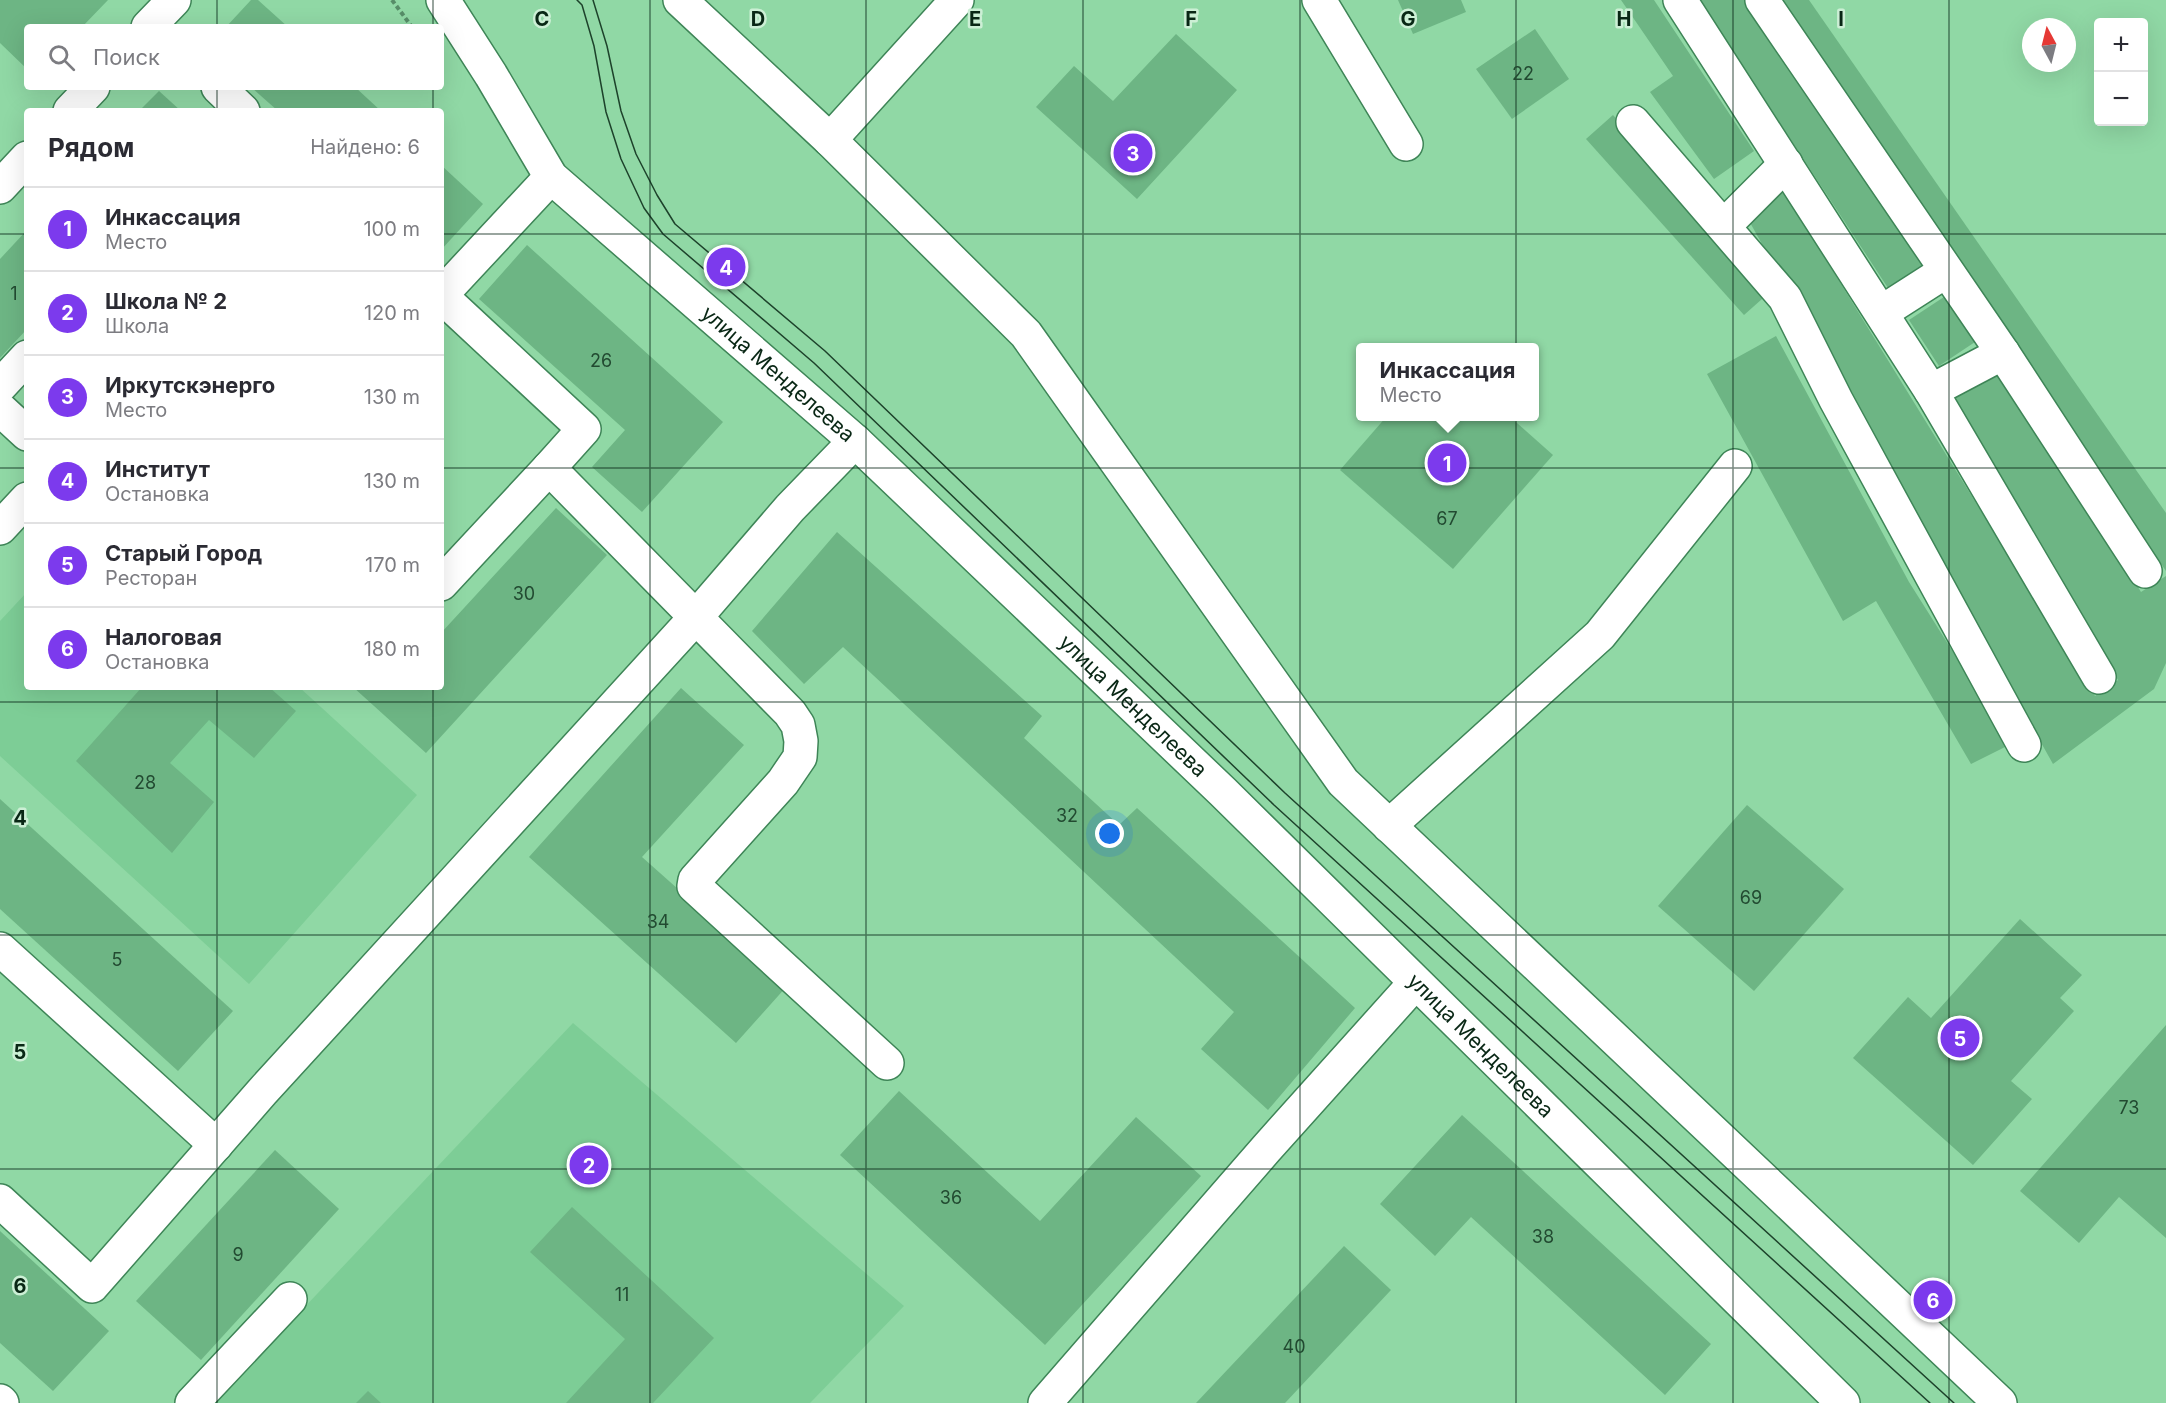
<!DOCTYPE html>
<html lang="ru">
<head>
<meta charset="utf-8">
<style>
  :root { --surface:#fff; --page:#f7f7f7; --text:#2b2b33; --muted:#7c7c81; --line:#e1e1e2; --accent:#7c3aed }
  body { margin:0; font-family:Inter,sans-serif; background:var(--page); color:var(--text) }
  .controls { position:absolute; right:18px; top:18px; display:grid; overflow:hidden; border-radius:6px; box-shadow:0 6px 24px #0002 }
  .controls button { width:54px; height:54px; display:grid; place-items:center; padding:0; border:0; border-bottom:2px solid var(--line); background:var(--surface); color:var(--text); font:30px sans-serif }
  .compass { position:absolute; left:2022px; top:18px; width:54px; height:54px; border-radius:50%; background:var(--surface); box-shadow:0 6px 24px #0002; rotate:353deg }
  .you { position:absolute; left:1110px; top:834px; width:21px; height:21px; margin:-15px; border:4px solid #fff; border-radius:50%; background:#1a73e8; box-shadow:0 0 0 9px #1a73e833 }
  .badge { display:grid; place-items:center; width:39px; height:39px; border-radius:50%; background:var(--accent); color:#fff; font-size:20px; font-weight:700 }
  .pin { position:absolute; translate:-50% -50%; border:3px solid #fff; box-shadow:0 2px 6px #0006 }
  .popup { position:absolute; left:1356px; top:343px; width:183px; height:78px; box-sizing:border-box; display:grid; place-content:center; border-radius:6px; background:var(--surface); filter:drop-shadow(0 2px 4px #0005); font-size:20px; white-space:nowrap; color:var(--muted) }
  .popup b { font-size:22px; color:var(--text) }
  .popup::after { content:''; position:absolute; left:50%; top:100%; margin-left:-12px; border:12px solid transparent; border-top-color:var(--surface) }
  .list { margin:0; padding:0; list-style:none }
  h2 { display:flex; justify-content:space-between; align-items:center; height:78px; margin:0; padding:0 24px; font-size:26px }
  h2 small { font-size:20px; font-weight:400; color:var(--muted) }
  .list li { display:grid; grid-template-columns:39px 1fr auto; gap:18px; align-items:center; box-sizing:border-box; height:84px; padding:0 24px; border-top:2px solid var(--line) }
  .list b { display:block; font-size:22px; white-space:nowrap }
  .list p { margin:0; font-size:20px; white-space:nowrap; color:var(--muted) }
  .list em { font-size:20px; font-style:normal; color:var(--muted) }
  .icon { flex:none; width:33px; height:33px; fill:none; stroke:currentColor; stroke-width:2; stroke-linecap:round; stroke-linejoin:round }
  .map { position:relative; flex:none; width:2166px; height:1403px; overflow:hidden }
  .search { position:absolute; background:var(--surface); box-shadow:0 6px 24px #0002; left:24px; top:24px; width:420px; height:66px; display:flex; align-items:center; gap:15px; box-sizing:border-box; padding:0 21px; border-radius:6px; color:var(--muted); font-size:22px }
  .panel { position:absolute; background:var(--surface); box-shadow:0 6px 24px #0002; left:24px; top:108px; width:420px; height:582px; border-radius:6px }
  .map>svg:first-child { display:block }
  .built { fill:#7dcd96 }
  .building { fill:#6db584 }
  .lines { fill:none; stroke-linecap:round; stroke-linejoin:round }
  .minor-casing { stroke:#3e8557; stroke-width:36 }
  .major-casing { stroke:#3e8557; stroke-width:36 }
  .path { stroke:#578d68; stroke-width:4; stroke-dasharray:4.5 3; stroke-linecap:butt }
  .minor { stroke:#fff; stroke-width:33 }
  .major { stroke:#fff; stroke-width:33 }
  .tram { stroke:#1d422b; stroke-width:1.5 }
  .grid { fill:none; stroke:#092715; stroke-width:1.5; stroke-opacity:0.55 }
  .labels { text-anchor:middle; stroke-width:5; stroke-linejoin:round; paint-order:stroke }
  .number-label { font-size:18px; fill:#224a31 }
  .street-label { font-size:21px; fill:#092715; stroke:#ccefd5 }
  .grid-label { font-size:20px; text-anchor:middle; font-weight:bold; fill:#092715; stroke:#ccefd5; stroke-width:5; stroke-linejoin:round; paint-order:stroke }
</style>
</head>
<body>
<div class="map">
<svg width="2166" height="1403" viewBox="0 0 2166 1403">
  <rect width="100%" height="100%" fill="#90d8a5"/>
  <g class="built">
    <path d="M 27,592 L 27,687 L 299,687 L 417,795 L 249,984 L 0,756 L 0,621 Z"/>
    <path d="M 573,1023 L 904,1306 L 810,1403 L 214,1403 Z"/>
  </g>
  <g class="building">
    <path d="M 0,0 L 108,0 L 82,27 L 27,27 L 27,69 L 0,43 Z"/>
    <path d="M 251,0 L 258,0 L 288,27 L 226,27 Z"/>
    <path d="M 1398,0 L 1461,0 L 1466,12 L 1413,34 Z"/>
    <path d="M 1621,0 L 1654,0 L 1754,151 L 1714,179 L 1650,92 L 1673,76 Z"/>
    <path d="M 1699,0 L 1750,0 L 1927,267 L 1890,291 Z"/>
    <path d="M 1776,0 L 1809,0 L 2166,513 L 2166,571 Z"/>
    <path d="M 1535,29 L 1569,79 L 1512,119 L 1476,69 Z"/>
    <path d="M 1176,34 L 1237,90 L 1137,199 L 1036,107 L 1074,66 L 1113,101 Z"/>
    <path d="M 251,87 L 355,87 L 381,111 L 278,111 Z"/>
    <path d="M 159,91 L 181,111 L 139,111 Z"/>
    <path d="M 1613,115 L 1771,291 L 1744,315 L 1586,139 Z"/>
    <path d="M 441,165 L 483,204 L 441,250 Z"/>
    <path d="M 1783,190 L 2095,696 L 2118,680 L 1953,398 L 2005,371 L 2141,592 L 2166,576 L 2166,663 L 2154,689 L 2053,764 L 1748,219 Z"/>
    <path d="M 27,230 L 27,329 L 0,358 L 0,259 Z"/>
    <path d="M 527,245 L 723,422 L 642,512 L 592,467 L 625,430 L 479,299 Z"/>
    <path d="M 1950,293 L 1981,338 L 1939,366 L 1909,320 Z"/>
    <path d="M 1776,336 L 1909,582 L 2011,744 L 1971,764 L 1876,601 L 1843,621 L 1707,374 Z"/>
    <path d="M 1387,416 L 1509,416 L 1553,455 L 1453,569 L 1340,470 Z"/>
    <path d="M 556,508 L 607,555 L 426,753 L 353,687 L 441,687 L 441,633 Z"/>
    <path d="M 837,532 L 1042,716 L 1024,738 L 1119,825 L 1137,808 L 1355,1008 L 1268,1110 L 1201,1049 L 1234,1012 L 843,647 L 804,684 L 752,631 Z"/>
    <path d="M 142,687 L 269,687 L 296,711 L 254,758 L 209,720 L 170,763 L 214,802 L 172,853 L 76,761 Z"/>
    <path d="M 681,688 L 744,745 L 642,857 L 787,986 L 736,1043 L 529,857 Z"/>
    <path d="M 0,799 L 233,1011 L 178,1071 L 0,909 Z"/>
    <path d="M 1747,805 L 1844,889 L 1754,991 L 1658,906 Z"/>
    <path d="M 2020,919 L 2082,975 L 2060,998 L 2074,1011 L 2011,1081 L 2032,1099 L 1973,1165 L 1853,1058 L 1908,997 L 1931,1018 Z"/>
    <path d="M 2166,1025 L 2166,1238 L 2119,1197 L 2079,1243 L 2020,1191 Z"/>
    <path d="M 899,1091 L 1040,1221 L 1136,1117 L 1201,1176 L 1045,1345 L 840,1155 Z"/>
    <path d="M 1462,1115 L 1711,1344 L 1665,1395 L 1471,1217 L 1435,1256 L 1380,1204 Z"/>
    <path d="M 275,1150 L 339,1209 L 201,1360 L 136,1301 Z"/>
    <path d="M 572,1207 L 714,1338 L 653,1403 L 566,1403 L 625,1339 L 530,1252 Z"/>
    <path d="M 0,1231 L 109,1331 L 53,1391 L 0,1343 Z"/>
    <path d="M 1344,1246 L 1391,1290 L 1285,1403 L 1196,1403 Z"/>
    <path d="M 368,1391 L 381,1403 L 356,1403 Z"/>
  </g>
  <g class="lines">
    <g class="minor-casing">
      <g id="minor">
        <path d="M 1319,0 L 1406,144"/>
        <path d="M 1680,0 L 1931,391 L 2099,677"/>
        <path d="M 1762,0 L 2003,353 L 2145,571"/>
        <path d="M 148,27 L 174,0"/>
        <path d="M 218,87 L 243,111"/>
        <path d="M 70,111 L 93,87"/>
        <path d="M 1633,122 L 1785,298 L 1836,400 L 2024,745"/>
        <path d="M 830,140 L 957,0"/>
        <path d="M 0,187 L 27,158"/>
        <path d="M 1724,226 L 1786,164"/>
        <path d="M 441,295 L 551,177"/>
        <path d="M 441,296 L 584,429 L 549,468 L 790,713 L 798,725 L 801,741 L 800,757 L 783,782 L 695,880 L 694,886 L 887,1063"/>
        <path d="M 1882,312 L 1946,271"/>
        <path d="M 0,386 L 27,357"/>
        <path d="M 1931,391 L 2003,353"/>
        <path d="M 0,409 L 27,434"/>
        <path d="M 0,528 L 27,499"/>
        <path d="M 441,584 L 549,468"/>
        <path d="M 1389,826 L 1600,635 L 1735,466"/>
        <path d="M 0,949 L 216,1145"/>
        <path d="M 0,1201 L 92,1286 L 262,1092 L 696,617 L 790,508 L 855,441"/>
        <path d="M 0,1401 L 2,1403"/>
        <path d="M 192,1403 L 290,1299"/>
        <path d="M 1045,1403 L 1266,1149 L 1415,983"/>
      </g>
    </g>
    <g class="major-casing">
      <g id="major">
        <path id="s1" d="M 443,0 L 491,75 L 551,177 L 855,441 L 1223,792 L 1843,1403"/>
        <path d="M 680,0 L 830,140 L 1026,334 L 1343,782 L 2000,1403"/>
      </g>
    </g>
    <path class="path" d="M 392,0 L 412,27"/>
    <use href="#minor" class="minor"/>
    <use href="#major" class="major"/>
    <g class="tram">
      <path d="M 577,0 L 582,5 L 594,46 L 606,112 L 621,159 L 644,208 L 663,234 L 814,363 L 1274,805 L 1930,1403"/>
      <path d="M 593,0 L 607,46 L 621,111 L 636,154 L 657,195 L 675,224 L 825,351 L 1285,793 L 1954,1403"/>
    </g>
  </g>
  <path class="grid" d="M 217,0 L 217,27M 433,0 L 433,27M 650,0 L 650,1403M 866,0 L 866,1403M 1083,0 L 1083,1403M 1300,0 L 1300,1403M 1516,0 L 1516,1403M 1733,0 L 1733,1403M 1949,0 L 1949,1403M 217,87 L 217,111M 433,87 L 433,111M 0,234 L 27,234M 441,234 L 2166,234M 0,468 L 27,468M 441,468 L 2166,468M 217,687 L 217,1403M 433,687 L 433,1403M 0,702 L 2166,702M 0,935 L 2166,935M 0,1169 L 2166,1169"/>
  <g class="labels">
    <g class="number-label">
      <text x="1523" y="80">22</text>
      <text x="14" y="300">1</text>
      <text x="601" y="367">26</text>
      <text x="1447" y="525">67</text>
      <text x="524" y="600">30</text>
      <text x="145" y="789">28</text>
      <text x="1067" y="822">32</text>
      <text x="1751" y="904">69</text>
      <text x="658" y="928">34</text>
      <text x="117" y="966">5</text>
      <text x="2129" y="1114">73</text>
      <text x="951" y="1204">36</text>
      <text x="1543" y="1243">38</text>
      <text x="238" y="1261">9</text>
      <text x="622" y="1301">11</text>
      <text x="1294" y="1353">40</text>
    </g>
    <g class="street-label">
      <text dy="7" stroke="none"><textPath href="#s1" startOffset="508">улица Менделеева</textPath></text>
      <text dy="7" stroke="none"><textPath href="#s1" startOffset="994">улица Менделеева</textPath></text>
      <text dy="7" stroke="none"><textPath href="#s1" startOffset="1480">улица Менделеева</textPath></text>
    </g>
  </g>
  <g class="grid-label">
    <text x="542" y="26">C</text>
    <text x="758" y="26">D</text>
    <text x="975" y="26">E</text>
    <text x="1191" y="26">F</text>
    <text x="1408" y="26">G</text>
    <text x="1624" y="26">H</text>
    <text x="1841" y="26">I</text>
    <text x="20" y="825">4</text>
    <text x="20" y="1059">5</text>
    <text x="20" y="1293">6</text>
  </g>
</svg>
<div class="controls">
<button>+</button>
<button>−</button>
</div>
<svg class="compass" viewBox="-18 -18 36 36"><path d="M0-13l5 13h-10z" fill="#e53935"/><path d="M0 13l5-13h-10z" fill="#7c7c81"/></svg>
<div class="you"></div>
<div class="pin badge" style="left:1447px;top:463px">1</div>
<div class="popup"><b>Инкассация</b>Место</div>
<div class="pin badge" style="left:589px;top:1165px">2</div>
<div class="pin badge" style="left:1133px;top:153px">3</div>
<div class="pin badge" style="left:726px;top:267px">4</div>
<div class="pin badge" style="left:1960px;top:1038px">5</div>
<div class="pin badge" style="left:1933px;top:1300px">6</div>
<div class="search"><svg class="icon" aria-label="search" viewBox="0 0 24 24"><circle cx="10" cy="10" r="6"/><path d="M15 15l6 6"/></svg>Поиск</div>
<section class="panel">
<h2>Рядом<small>Найдено: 6</small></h2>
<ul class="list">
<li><span class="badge">1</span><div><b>Инкассация</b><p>Место</p></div><em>100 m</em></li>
<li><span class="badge">2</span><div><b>Школа № 2</b><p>Школа</p></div><em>120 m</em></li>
<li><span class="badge">3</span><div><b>Иркутскэнерго</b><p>Место</p></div><em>130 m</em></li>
<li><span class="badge">4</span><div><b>Институт</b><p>Остановка</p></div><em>130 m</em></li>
<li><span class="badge">5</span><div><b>Старый Город</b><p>Ресторан</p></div><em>170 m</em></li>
<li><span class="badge">6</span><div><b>Налоговая</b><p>Остановка</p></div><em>180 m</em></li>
</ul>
</section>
</div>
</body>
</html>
